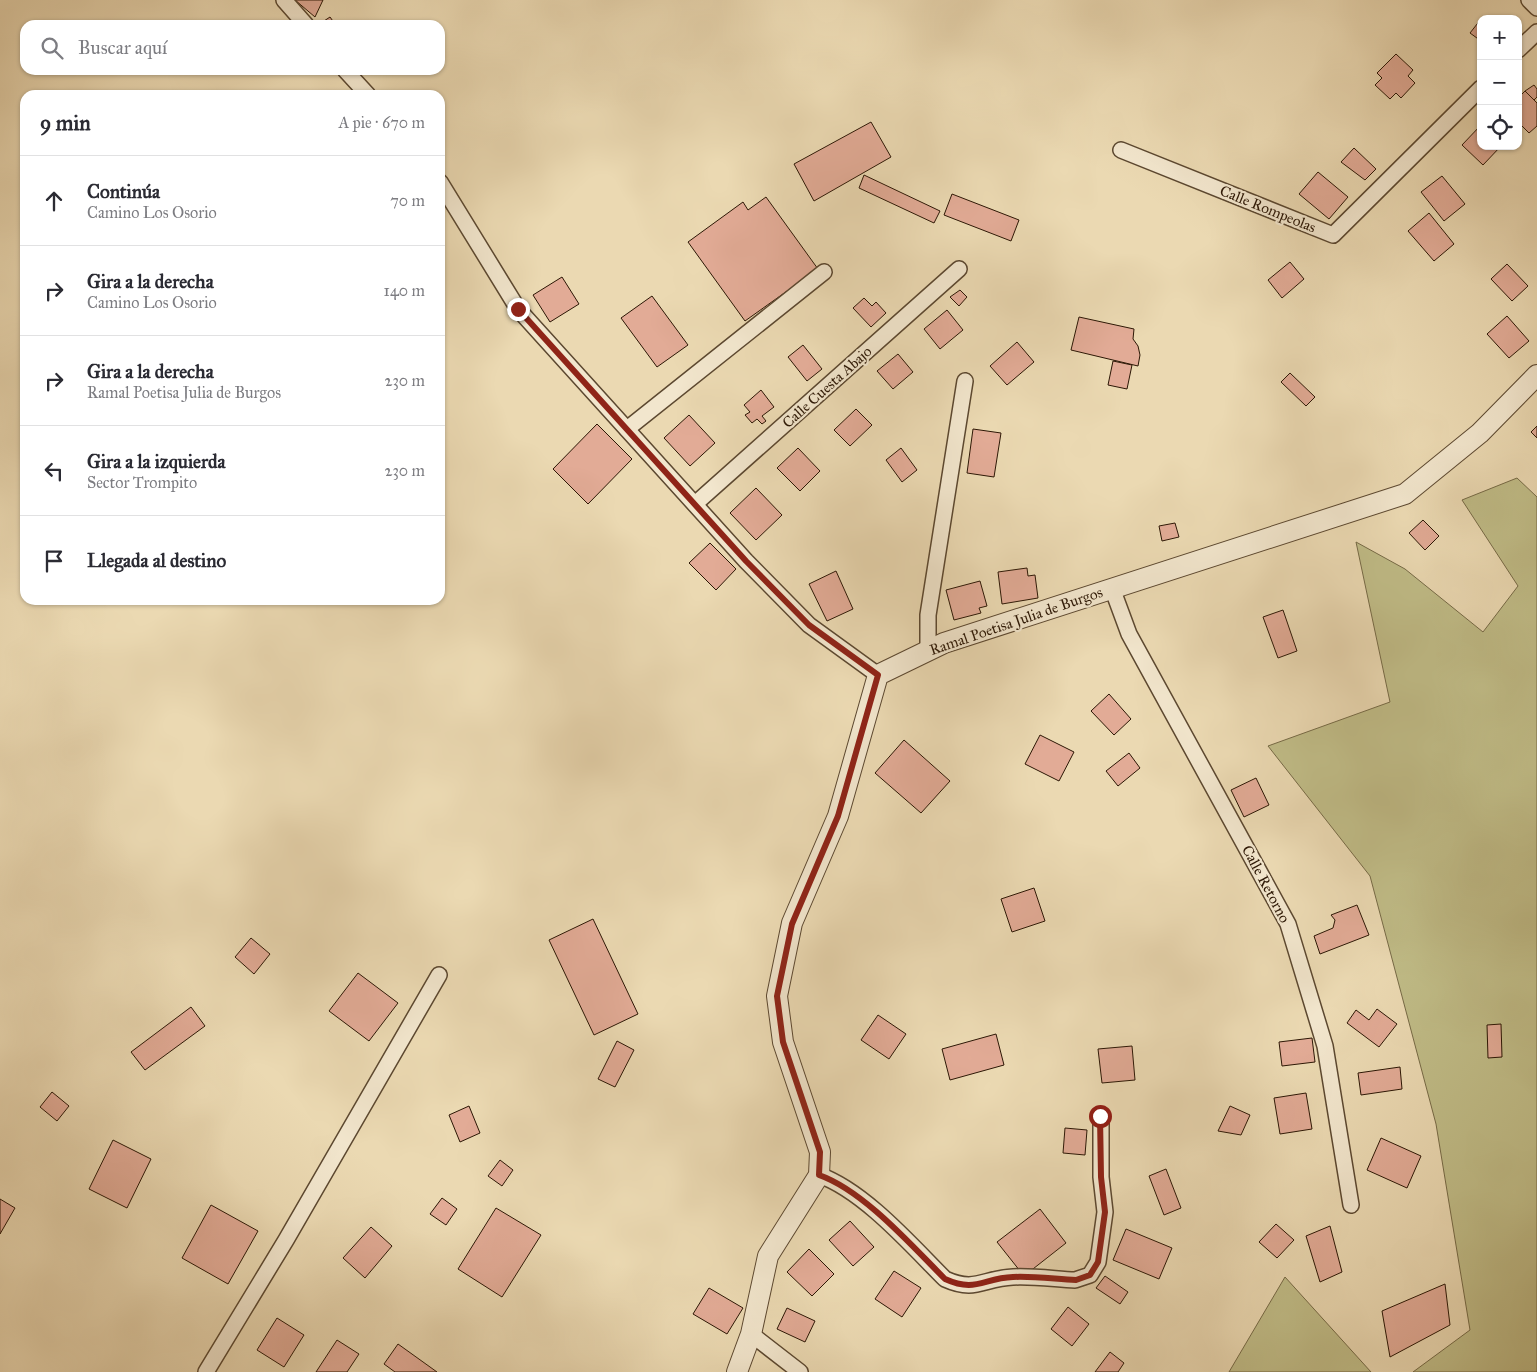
<!DOCTYPE html>
<html lang="es">
<head>
<meta charset="utf-8">
<style>
  :root { --surface:#fff; --page:#f2f2f3; --text:#2b2b33; --muted:#7c7c81; --line:#e1e1e2 }
  body { margin:0; font-family:"IM FELL Great Primer",serif; background:var(--page); color:var(--text) }
  .controls { position:absolute; right:15px; top:15px; display:grid; overflow:hidden; border-radius:10px; box-shadow:0 1px 4px #0004 }
  .controls button { width:45px; height:45px; display:grid; place-items:center; padding:0; border:0; border-bottom:1px solid var(--line); background:var(--surface); color:var(--text); font:25px sans-serif }
  .stop { position:absolute; width:15px; height:15px; margin:-11px; border:4px solid #8f2418; border-radius:50%; background:#fff }
  .stop.end { background:#8f2418; border-color:#fff; box-shadow:0 1px 5px #0008 }
  .list { margin:0; padding:0; list-style:none }
  h2 { display:flex; justify-content:space-between; align-items:center; height:65px; margin:0; padding:0 20px; font-size:21px }
  h2 small { font-size:16px; font-weight:400; color:var(--muted) }
  .list li { display:grid; grid-template-columns:32px 1fr auto; gap:15px; align-items:center; box-sizing:border-box; height:90px; padding:0 20px; border-top:1px solid var(--line) }
  .list b { display:block; font-size:19px; white-space:nowrap }
  .list p { margin:0; font-size:16px; white-space:nowrap; color:var(--muted) }
  .list em { font-size:16px; font-style:normal; color:var(--muted) }
  .icon { flex:none; width:28px; height:28px; fill:none; stroke:currentColor; stroke-width:2; stroke-linecap:round; stroke-linejoin:round }
  .map { position:relative; flex:none; width:1537px; height:1372px; overflow:hidden }
  .search { position:absolute; background:var(--surface); box-shadow:0 1px 4px #0004; left:20px; top:20px; width:425px; height:55px; display:flex; align-items:center; gap:12px; box-sizing:border-box; padding:0 18px; border-radius:15px; color:var(--muted); font-size:19px }
  .panel { position:absolute; background:var(--surface); box-shadow:0 1px 4px #0004; left:20px; top:90px; width:425px; height:515px; border-radius:15px }
  .map>svg:first-child { display:block }
  .green { fill:#c0bc87; stroke:#766a46 }
  .building { fill:#e2ab96; stroke:#2c1705 }
  .lines { fill:none; stroke-linecap:round; stroke-linejoin:round }
  .minor-casing { stroke:#5c4830; stroke-width:18 }
  .tertiary-casing { stroke:#5c4830; stroke-width:22 }
  .minor { stroke:#f2e6cd; stroke-width:15 }
  .tertiary { stroke:#f2e6cd; stroke-width:20 }
  .route { stroke:#8f2418; stroke-width:6 }
  .labels { text-anchor:middle; stroke-width:4.5; stroke-linejoin:round; paint-order:stroke }
  .street-label { font-size:15px; fill:#2c1705; stroke:#f2e6cd }
</style>
</head>
<body>
<div class="map">
<svg width="1537" height="1372" viewBox="0 0 1537 1372">
  <rect width="100%" height="100%" fill="#ebd9b2"/>
  <filter id="stains"><feTurbulence type="fractalNoise" baseFrequency=".004" numOctaves="4"/><feColorMatrix values="0 0 0 0 .2 0 0 0 0 .09 0 0 0 0 .02 0 0 0 .5 -.17"/></filter>
  <radialGradient id="worn" r=".72"><stop offset=".6" stop-color="#630" stop-opacity="0"/><stop offset="1" stop-color="#630" stop-opacity=".3"/></radialGradient>
  <g class="green">
    <path d="M 1517,478 L 1537,497 L 1537,1372 L 1413,1372 L 1470,1330 L 1436,1124 L 1370,876 L 1268,746 L 1390,702 L 1356,542 L 1405,569 L 1483,632 L 1518,586 L 1462,500 Z"/>
    <path d="M 1285,1277 L 1371,1372 L 1229,1372 Z"/>
  </g>
  <g class="building">
    <path d="M 295,0 L 323,0 L 315,17 Z"/>
    <path d="M 330,17 L 335,24 L 338,21 L 342,25 L 318,25 Z"/>
    <path d="M 1481,19 L 1481,41 L 1470,33 Z"/>
    <path d="M 1396,54 L 1413,70 L 1408,76 L 1415,83 L 1401,98 L 1396,93 L 1390,99 L 1375,85 L 1382,78 L 1377,73 Z"/>
    <path d="M 1534,85 L 1537,89 L 1537,97 L 1534,100 L 1525,91 Z"/>
    <path d="M 1525,91 L 1537,103 L 1537,126 L 1529,133 L 1518,122 L 1518,98 Z"/>
    <path d="M 871,122 L 891,157 L 814,201 L 794,164 Z"/>
    <path d="M 1481,125 L 1481,146 L 1501,146 L 1483,165 L 1462,145 Z"/>
    <path d="M 1354,148 L 1376,169 L 1365,180 L 1341,162 Z"/>
    <path d="M 1318,172 L 1348,197 L 1329,219 L 1299,194 Z"/>
    <path d="M 864,175 L 940,211 L 934,223 L 859,188 Z"/>
    <path d="M 1442,176 L 1465,204 L 1444,221 L 1421,192 Z"/>
    <path d="M 952,194 L 1019,220 L 1011,241 L 944,215 Z"/>
    <path d="M 766,197 L 818,269 L 745,321 L 688,242 L 743,202 L 748,210 Z"/>
    <path d="M 1429,213 L 1454,244 L 1434,261 L 1408,231 Z"/>
    <path d="M 1290,262 L 1304,279 L 1282,298 L 1268,280 Z"/>
    <path d="M 1507,264 L 1528,286 L 1512,301 L 1491,279 Z"/>
    <path d="M 562,277 L 579,304 L 550,322 L 533,295 Z"/>
    <path d="M 960,290 L 967,297 L 959,306 L 950,297 Z"/>
    <path d="M 652,296 L 688,345 L 657,367 L 621,318 Z"/>
    <path d="M 864,298 L 872,306 L 876,302 L 886,313 L 871,327 L 853,308 Z"/>
    <path d="M 947,310 L 963,330 L 940,349 L 924,329 Z"/>
    <path d="M 1507,316 L 1529,341 L 1509,358 L 1487,334 Z"/>
    <path d="M 1079,317 L 1134,329 L 1133,339 L 1138,346 L 1140,355 L 1138,366 L 1071,350 Z"/>
    <path d="M 1017,342 L 1034,362 L 1007,385 L 990,366 Z"/>
    <path d="M 803,345 L 822,369 L 807,381 L 788,357 Z"/>
    <path d="M 898,354 L 913,372 L 893,389 L 877,371 Z"/>
    <path d="M 1113,361 L 1132,365 L 1127,389 L 1108,385 Z"/>
    <path d="M 1290,373 L 1315,397 L 1306,406 L 1281,382 Z"/>
    <path d="M 761,390 L 774,407 L 762,416 L 766,421 L 762,424 L 757,419 L 752,423 L 745,415 L 750,412 L 744,405 Z"/>
    <path d="M 856,409 L 872,425 L 850,446 L 834,430 Z"/>
    <path d="M 689,415 L 715,443 L 690,466 L 664,438 Z"/>
    <path d="M 597,424 L 632,459 L 588,504 L 553,469 Z"/>
    <path d="M 1537,426 L 1537,438 L 1531,432 Z"/>
    <path d="M 973,429 L 1001,433 L 994,477 L 967,473 Z"/>
    <path d="M 798,448 L 820,471 L 800,491 L 777,468 Z"/>
    <path d="M 901,448 L 917,470 L 902,482 L 886,460 Z"/>
    <path d="M 756,488 L 782,515 L 756,540 L 730,513 Z"/>
    <path d="M 1423,520 L 1439,536 L 1425,550 L 1409,533 Z"/>
    <path d="M 1175,523 L 1179,537 L 1162,541 L 1159,526 Z"/>
    <path d="M 710,543 L 736,569 L 716,590 L 689,563 Z"/>
    <path d="M 1027,568 L 1028,576 L 1035,575 L 1038,598 L 1002,604 L 998,572 Z"/>
    <path d="M 836,571 L 853,609 L 827,621 L 809,584 Z"/>
    <path d="M 980,581 L 987,606 L 979,608 L 981,613 L 954,620 L 946,590 Z"/>
    <path d="M 1283,610 L 1297,651 L 1278,658 L 1263,617 Z"/>
    <path d="M 1109,694 L 1131,719 L 1114,735 L 1091,711 Z"/>
    <path d="M 1040,735 L 1074,752 L 1059,781 L 1025,764 Z"/>
    <path d="M 904,740 L 950,781 L 921,813 L 875,773 Z"/>
    <path d="M 1129,753 L 1140,768 L 1118,786 L 1106,771 Z"/>
    <path d="M 1256,778 L 1269,805 L 1244,817 L 1231,790 Z"/>
    <path d="M 1034,888 L 1045,921 L 1012,932 L 1001,899 Z"/>
    <path d="M 1357,905 L 1369,935 L 1320,954 L 1314,936 L 1333,928 L 1335,920 L 1331,915 Z"/>
    <path d="M 593,919 L 638,1014 L 594,1035 L 549,940 Z"/>
    <path d="M 251,938 L 270,954 L 254,974 L 235,957 Z"/>
    <path d="M 358,973 L 398,1003 L 369,1041 L 329,1011 Z"/>
    <path d="M 191,1007 L 205,1026 L 145,1070 L 131,1052 Z"/>
    <path d="M 1377,1009 L 1397,1024 L 1379,1047 L 1347,1023 L 1356,1010 L 1369,1020 Z"/>
    <path d="M 878,1015 L 906,1034 L 889,1059 L 861,1040 Z"/>
    <path d="M 1501,1024 L 1502,1057 L 1488,1058 L 1487,1025 Z"/>
    <path d="M 996,1034 L 1004,1065 L 950,1080 L 942,1049 Z"/>
    <path d="M 1312,1038 L 1315,1062 L 1282,1066 L 1279,1042 Z"/>
    <path d="M 617,1041 L 634,1050 L 615,1087 L 598,1079 Z"/>
    <path d="M 1132,1046 L 1135,1080 L 1102,1083 L 1098,1049 Z"/>
    <path d="M 1400,1067 L 1402,1089 L 1361,1095 L 1358,1073 Z"/>
    <path d="M 52,1092 L 69,1106 L 57,1121 L 40,1107 Z"/>
    <path d="M 1306,1093 L 1312,1129 L 1280,1134 L 1274,1098 Z"/>
    <path d="M 469,1106 L 480,1133 L 460,1142 L 449,1115 Z"/>
    <path d="M 1230,1106 L 1250,1115 L 1241,1135 L 1218,1131 Z"/>
    <path d="M 1065,1128 L 1087,1130 L 1085,1155 L 1063,1153 Z"/>
    <path d="M 1381,1138 L 1421,1156 L 1407,1188 L 1367,1170 Z"/>
    <path d="M 113,1140 L 151,1159 L 127,1208 L 89,1189 Z"/>
    <path d="M 500,1160 L 513,1170 L 502,1186 L 488,1176 Z"/>
    <path d="M 1166,1169 L 1181,1208 L 1164,1215 L 1149,1176 Z"/>
    <path d="M 442,1198 L 457,1209 L 446,1225 L 430,1214 Z"/>
    <path d="M 0,1199 L 15,1208 L 0,1234 Z"/>
    <path d="M 211,1205 L 258,1231 L 228,1284 L 182,1258 Z"/>
    <path d="M 496,1208 L 541,1235 L 502,1297 L 458,1269 Z"/>
    <path d="M 1040,1209 L 1066,1243 L 1024,1276 L 997,1242 Z"/>
    <path d="M 850,1221 L 874,1247 L 853,1266 L 829,1240 Z"/>
    <path d="M 1276,1224 L 1294,1240 L 1277,1258 L 1259,1242 Z"/>
    <path d="M 1330,1226 L 1342,1272 L 1320,1282 L 1306,1236 Z"/>
    <path d="M 371,1227 L 392,1246 L 365,1278 L 343,1258 Z"/>
    <path d="M 1126,1229 L 1172,1248 L 1159,1279 L 1113,1260 Z"/>
    <path d="M 809,1249 L 834,1274 L 812,1296 L 787,1272 Z"/>
    <path d="M 894,1271 L 921,1288 L 902,1317 L 875,1299 Z"/>
    <path d="M 1105,1276 L 1128,1292 L 1120,1304 L 1096,1288 Z"/>
    <path d="M 1445,1284 L 1450,1325 L 1390,1357 L 1382,1311 Z"/>
    <path d="M 709,1288 L 743,1308 L 727,1334 L 693,1314 Z"/>
    <path d="M 1068,1307 L 1089,1324 L 1072,1346 L 1051,1329 Z"/>
    <path d="M 787,1308 L 815,1321 L 805,1342 L 777,1329 Z"/>
    <path d="M 277,1318 L 304,1335 L 284,1367 L 257,1350 Z"/>
    <path d="M 337,1340 L 359,1354 L 347,1372 L 316,1372 Z"/>
    <path d="M 398,1344 L 437,1372 L 395,1372 L 384,1364 Z"/>
    <path d="M 1110,1352 L 1124,1363 L 1118,1372 L 1095,1372 Z"/>
  </g>
  <g class="lines">
    <g class="minor-casing">
      <g id="minor">
        <path d="M 284,0 L 306,25"/>
        <path d="M 1529,0 L 1537,8"/>
        <path d="M 1518,50 L 1537,32"/>
        <path d="M 345,70 L 368,95"/>
        <path d="M 1121,150 L 1333,235 L 1481,88"/>
        <path d="M 440,182 L 518,309 L 746,561 L 809,625 L 878,675"/>
        <path d="M 627,429 L 824,272"/>
        <path d="M 695,504 L 959,269"/>
        <path d="M 1112,588 L 1129,634 L 1288,924 L 1325,1046 L 1351,1205"/>
        <path d="M 928,651 L 928,615 L 965,381"/>
        <path d="M 819,1175 C 864,1191 911,1245 945,1279 C 976,1293 983,1278 1013,1277 C 1033,1276 1055,1279 1075,1280 L 1090,1275 L 1098,1262 L 1105,1212 L 1101,1177 L 1101,1116"/>
        <path d="M 751,1334 L 800,1372"/>
        <path d="M 206,1372 L 286,1240 L 439,975"/>
      </g>
    </g>
    <g class="tertiary-casing">
      <path id="tertiary" d="M 737,1372 L 751,1334 L 768,1256 L 819,1175 L 820,1152 L 783,1042 L 777,996 L 792,923 L 838,816 L 878,675 L 944,643 L 1405,494 L 1480,433 L 1537,375"/>
    </g>
    <use href="#minor" class="minor"/>
    <use href="#tertiary" class="tertiary"/>
  </g>
  <g class="lines">
    <path class="route" d="M 518,309 L 746,561 L 809,625 L 878,675 L 838,816 L 792,924 L 777,996 L 783,1042 L 820,1152 L 819,1175 C 864,1191 911,1245 945,1279 C 976,1293 983,1278 1013,1277 C 1033,1276 1055,1279 1076,1280 L 1090,1275 L 1098,1262 L 1105,1212 L 1101,1177 L 1100,1116"/>
  </g>
  <g class="labels">
    <g class="street-label">
      <text transform="translate(1268 209) rotate(22)" y="5">Calle Rompeolas</text>
      <text transform="translate(827 387) rotate(-42)" y="5">Calle Cuesta Abajo</text>
      <text transform="translate(1016 621) rotate(-19)" y="5">Ramal Poetisa Julia de Burgos</text>
      <text transform="translate(1266 884) rotate(62)" y="5">Calle Retorno</text>
    </g>
  </g>
  <rect width="100%" height="100%" filter="url(#stains)"/>
  <rect width="100%" height="100%" fill="url(#worn)"/>
</svg>
<div class="controls">
<button>+</button>
<button>−</button>
<button><svg class="icon" aria-label="locate" viewBox="0 0 24 24"><circle cx="12" cy="12" r="6"/><path d="M12 2v4M12 18v4M2 12h4M18 12h4"/></svg></button>
</div>
<div class="stop" style="left:1100px;top:1116px"></div>
<div class="stop end" style="left:518px;top:309px"></div>
<div class="search"><svg class="icon" aria-label="search" viewBox="0 0 24 24"><circle cx="10" cy="10" r="6"/><path d="M15 15l6 6"/></svg>Buscar aquí</div>
<section class="panel">
<h2>9 min<small>A pie · 670 m</small></h2>
<ul class="list">
<li><svg class="icon" aria-label="ahead" viewBox="0 0 24 24"><path d="M12 20V5M6 11l6-6 6 6"/></svg><div><b>Continúa</b><p>Camino Los Osorio</p></div><em>70 m</em></li>
<li><svg class="icon" aria-label="right" viewBox="0 0 24 24"><path d="M7 20v-9h11M14 6l5 5-5 5"/></svg><div><b>Gira a la derecha</b><p>Camino Los Osorio</p></div><em>140 m</em></li>
<li><svg class="icon" aria-label="right" viewBox="0 0 24 24"><path d="M7 20v-9h11M14 6l5 5-5 5"/></svg><div><b>Gira a la derecha</b><p>Ramal Poetisa Julia de Burgos</p></div><em>230 m</em></li>
<li><svg class="icon" aria-label="left" viewBox="0 0 24 24"><path d="M17 20v-9H6M10 6l-5 5 5 5"/></svg><div><b>Gira a la izquierda</b><p>Sector Trompito</p></div><em>230 m</em></li>
<li><svg class="icon" aria-label="arrive" viewBox="0 0 24 24"><path d="M6 21V4h12l-3 4 3 4H6"/></svg><div><b>Llegada al destino</b></div></li>
</ul>
</section>
</div>
</body>
</html>
